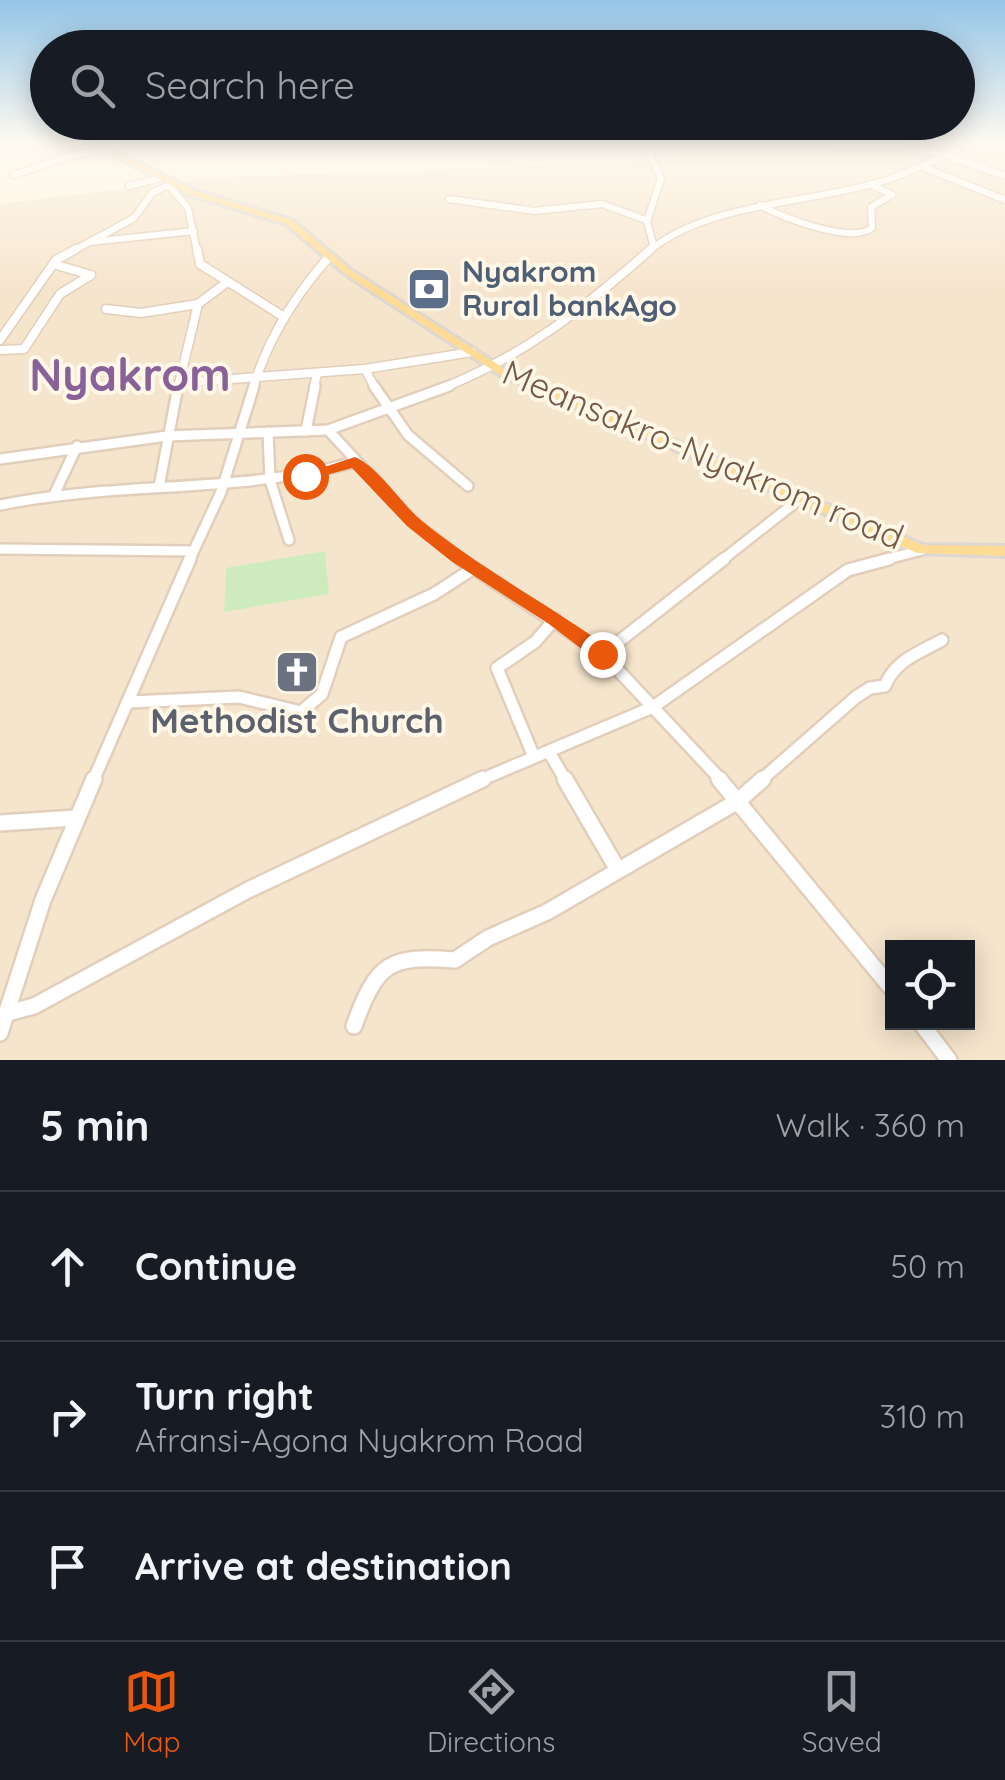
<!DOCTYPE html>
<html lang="en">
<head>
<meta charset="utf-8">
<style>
  :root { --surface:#171b24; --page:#242831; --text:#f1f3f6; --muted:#9ea1a6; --line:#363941; --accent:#ea580c }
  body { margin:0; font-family:Quicksand,sans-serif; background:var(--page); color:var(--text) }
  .controls { position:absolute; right:30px; bottom:30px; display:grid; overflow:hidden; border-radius:0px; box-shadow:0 5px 25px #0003 }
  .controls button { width:90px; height:90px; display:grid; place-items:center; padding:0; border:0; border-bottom:2px solid var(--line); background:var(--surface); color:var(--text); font:50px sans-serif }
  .stop { position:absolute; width:30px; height:30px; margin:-22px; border:8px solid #ea580c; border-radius:50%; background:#fff }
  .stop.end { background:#ea580c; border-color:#fff; box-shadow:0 2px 10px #0008 }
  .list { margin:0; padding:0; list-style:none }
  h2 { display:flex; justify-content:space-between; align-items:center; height:130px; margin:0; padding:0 40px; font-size:42px }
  h2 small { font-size:32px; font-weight:400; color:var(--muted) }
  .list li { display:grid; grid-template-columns:65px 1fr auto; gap:30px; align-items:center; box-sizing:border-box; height:150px; padding:0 40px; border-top:2px solid var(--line) }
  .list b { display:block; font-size:38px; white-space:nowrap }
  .list p { margin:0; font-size:32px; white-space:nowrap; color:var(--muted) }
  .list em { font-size:32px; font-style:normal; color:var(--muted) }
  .icon { flex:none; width:55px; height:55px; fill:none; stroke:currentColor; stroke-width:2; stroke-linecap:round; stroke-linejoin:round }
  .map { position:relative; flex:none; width:1005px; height:1060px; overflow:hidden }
  .search { position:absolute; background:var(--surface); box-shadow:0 5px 25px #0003; left:30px; right:30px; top:30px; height:110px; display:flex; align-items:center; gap:25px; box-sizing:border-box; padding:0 35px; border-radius:55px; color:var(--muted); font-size:38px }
  .sheet { height:580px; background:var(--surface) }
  nav { display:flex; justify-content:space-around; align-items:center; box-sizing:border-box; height:140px; border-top:2px solid var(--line); background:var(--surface); font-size:28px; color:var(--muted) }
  nav a { display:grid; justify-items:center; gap:5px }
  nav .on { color:var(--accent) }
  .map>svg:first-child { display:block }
  .residential { fill:#f6e5cd; fill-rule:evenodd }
  .green { fill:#ceebbe }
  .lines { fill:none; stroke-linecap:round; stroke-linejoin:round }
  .minor-far4-casing { stroke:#e2cfbb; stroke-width:9 }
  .minor-far3-casing { stroke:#e2cfbb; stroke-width:11 }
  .minor-far2-casing { stroke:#e2cfbb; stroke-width:14 }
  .minor-far1-casing { stroke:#e2cfbb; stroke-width:16 }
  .minor-casing { stroke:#e2cfbb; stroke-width:20 }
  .major-casing { stroke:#ded7d3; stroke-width:6 }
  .minor-far4 { stroke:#fff; stroke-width:6 }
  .minor-far3 { stroke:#fff; stroke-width:8 }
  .minor-far2 { stroke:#fff; stroke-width:9 }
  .minor-far1 { stroke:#fff; stroke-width:11 }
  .minor { stroke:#fff; stroke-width:15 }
  .major { fill:#ffdc95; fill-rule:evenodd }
  .route { fill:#ea580c }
  .labels { text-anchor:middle; stroke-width:8; stroke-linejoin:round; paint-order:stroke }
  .far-service-label { font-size:30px; font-weight:bold; fill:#4e5e75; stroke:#fff7e7; text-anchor:start }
  .street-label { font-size:35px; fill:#755946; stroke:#fff7e7 }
  .worship-label { font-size:35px; font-weight:bold; fill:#5b616d; stroke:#fff7e7 }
  .district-label { font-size:45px; font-weight:bold; fill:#896199; stroke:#fff7e7 }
</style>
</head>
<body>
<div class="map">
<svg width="1005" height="1060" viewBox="0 0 1005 1060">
  <rect width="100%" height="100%" fill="#fef3df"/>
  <path class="residential" d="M 897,143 L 1005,143 L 1005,1060 L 0,1060 L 0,204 L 223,177 L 540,166 L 843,150 ZM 892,948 L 968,948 L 968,1022 L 892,1022 Z"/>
  <path class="green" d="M 325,551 L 329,594 L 224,612 L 226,568 Z"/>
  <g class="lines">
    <g class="minor-far4-casing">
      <g id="minor-far4">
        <path d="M 645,143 L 661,179 L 647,221 L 653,244"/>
        <path d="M 875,143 L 939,153 L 1005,176"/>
        <path d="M 923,167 L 1005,200"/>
        <path d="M 13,175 C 45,166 74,151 107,150"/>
        <path d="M 173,183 L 171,188 L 188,208 L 197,252"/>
        <path d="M 129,186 L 161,178"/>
        <path d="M 449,199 L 534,211 L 602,204 L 646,220"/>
        <path d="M 760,205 C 782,218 852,244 872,228 L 871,207 L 892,195 L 870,184"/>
        <path d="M 90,242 L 194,231"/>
        <path d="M 71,252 L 134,218 L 153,192 L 170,185"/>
        <path d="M 648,252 C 708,200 820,204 892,178 C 918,169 944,155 970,143"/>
      </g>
    </g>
    <g class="minor-far3-casing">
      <g id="minor-far3">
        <path d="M 197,249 L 200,264 L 284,317"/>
        <path d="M 53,264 L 91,275"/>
        <path d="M 106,309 L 141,313 L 198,304"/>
        <path d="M 0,340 L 56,260 L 76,249"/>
        <path d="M 0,350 L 24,349 L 60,294 L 91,275"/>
        <path d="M 365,369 L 375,388"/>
        <path d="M 179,383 L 365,369 L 472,352"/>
        <path d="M 178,388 L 198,304 L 226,283"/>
        <path d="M 253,388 C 268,338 294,297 328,258"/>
        <path d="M 314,388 L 317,373"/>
        <path d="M 443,388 C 527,354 583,309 651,249"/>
      </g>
    </g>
    <g class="minor-far2-casing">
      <g id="minor-far2">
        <path d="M 374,386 L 408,435 L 468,486"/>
        <path d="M 328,430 L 413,522 L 464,561"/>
        <path d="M 306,431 L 315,386"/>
        <path d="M 268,432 L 270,480 L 289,540"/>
        <path d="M 0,459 L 167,436 L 328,430 L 449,386"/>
        <path d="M 159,487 L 178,386"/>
        <path d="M 54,495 L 77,446"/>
        <path d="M 0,505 C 118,481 239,494 355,462"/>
        <path d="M 0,549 L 193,551"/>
        <path d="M 189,561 L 221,492 L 254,386"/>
        <path d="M 721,561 L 801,498"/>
        <path d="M 880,561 L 922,550"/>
      </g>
    </g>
    <g class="minor-far1-casing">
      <g id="minor-far1">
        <path d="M 460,559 L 603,654 L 722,781"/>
        <path d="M 603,654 L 724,559"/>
        <path d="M 130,702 L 239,697 L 301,712 L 322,694 L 341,637 L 434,594 L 474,568"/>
        <path d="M 549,752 L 566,781"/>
        <path d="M 534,757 L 497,668 L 535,642 L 555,619"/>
        <path d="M 93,781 L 190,559"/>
        <path d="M 478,781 L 653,707 L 848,570 L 889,559"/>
        <path d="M 760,781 L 856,697 L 870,688 L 885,686 C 895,660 919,653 942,640"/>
      </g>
    </g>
    <g class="minor-casing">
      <g id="minor">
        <path d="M 565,779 L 618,870"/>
        <path d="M 719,779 L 892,989"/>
        <path d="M 0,823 L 75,818"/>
        <path d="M 8,1013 L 34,1006 L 248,890 L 483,779"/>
        <path d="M 920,1022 L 949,1060"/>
        <path d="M 354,1026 C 377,962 390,955 455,960 L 488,938 L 547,912 L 738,801 L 763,779"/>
        <path d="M 0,1033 L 43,900 L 94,779"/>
      </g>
    </g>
    <g class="major-casing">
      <path id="major" d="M 90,143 L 98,143 L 196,191 L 292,220 L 351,270 L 508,371 L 923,545 L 1005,546 L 1005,556 L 917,553 L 500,375 L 345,274 L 286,224 L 190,195 Z"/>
    </g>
    <use href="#minor-far4" class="minor-far4"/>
    <use href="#minor-far3" class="minor-far3"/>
    <use href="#minor-far2" class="minor-far2"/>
    <use href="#minor-far1" class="minor-far1"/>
    <use href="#minor" class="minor"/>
    <use href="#major" class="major"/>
  </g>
  <linearGradient id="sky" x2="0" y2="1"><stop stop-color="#93c5e8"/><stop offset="0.49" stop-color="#fffaf1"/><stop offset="1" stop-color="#fffaf1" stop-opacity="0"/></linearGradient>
  <rect width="1005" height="292" fill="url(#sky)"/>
  <path class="route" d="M 355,457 C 381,469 400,503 422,521 C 481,569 548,604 609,648 L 609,660 L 596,660 L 549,624 L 451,561 L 407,526 L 352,468 L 305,481 L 297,476 Z"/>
  <defs>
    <g id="bank-square" transform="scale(2.25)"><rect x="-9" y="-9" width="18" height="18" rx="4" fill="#5c6f8a" stroke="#fff7e7"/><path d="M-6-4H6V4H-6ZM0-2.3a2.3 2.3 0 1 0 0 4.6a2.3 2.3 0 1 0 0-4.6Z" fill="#fff"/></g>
    <g id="church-square" transform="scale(2.25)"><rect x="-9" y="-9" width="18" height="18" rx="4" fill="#6b7280" stroke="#fff7e7"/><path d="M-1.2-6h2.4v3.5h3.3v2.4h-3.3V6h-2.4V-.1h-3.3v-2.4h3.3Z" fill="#fff"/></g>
  </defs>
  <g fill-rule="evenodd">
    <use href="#bank-square" x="429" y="289"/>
    <use href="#church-square" x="297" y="672"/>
  </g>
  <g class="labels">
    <g class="far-service-label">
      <text x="462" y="282">Nyakrom<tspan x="462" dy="34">Rural bankAgo</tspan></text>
    </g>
    <g class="street-label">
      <text transform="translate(703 455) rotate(23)" y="12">Meansakro-Nyakrom road</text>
    </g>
    <g class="worship-label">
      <text x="297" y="733">Methodist Church</text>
    </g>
    <g class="district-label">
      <text x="130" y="391">Nyakrom</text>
    </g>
  </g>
</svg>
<div class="controls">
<button><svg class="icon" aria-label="locate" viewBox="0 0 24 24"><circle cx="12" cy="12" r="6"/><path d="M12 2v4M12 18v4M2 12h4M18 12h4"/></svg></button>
</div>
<div class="stop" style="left:305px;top:476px"></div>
<div class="stop end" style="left:602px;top:654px"></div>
<div class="search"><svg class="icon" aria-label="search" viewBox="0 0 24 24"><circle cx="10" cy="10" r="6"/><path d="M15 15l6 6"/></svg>Search here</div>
</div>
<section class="sheet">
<h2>5 min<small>Walk · 360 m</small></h2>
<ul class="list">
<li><svg class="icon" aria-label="ahead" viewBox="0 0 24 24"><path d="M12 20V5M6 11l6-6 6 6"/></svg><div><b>Continue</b></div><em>50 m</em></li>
<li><svg class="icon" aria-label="right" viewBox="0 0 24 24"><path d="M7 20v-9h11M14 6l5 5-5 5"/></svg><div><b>Turn right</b><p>Afransi-Agona Nyakrom Road</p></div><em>310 m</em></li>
<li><svg class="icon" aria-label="arrive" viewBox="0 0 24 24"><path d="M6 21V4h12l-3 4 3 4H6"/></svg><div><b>Arrive at destination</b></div></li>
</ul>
</section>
<nav>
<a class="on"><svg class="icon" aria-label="map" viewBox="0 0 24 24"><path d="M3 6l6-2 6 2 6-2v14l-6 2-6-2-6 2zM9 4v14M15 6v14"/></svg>Map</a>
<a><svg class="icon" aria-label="directions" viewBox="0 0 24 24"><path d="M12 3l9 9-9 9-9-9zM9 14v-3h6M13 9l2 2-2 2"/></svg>Directions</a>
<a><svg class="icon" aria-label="saved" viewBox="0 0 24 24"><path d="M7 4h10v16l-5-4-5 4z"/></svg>Saved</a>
</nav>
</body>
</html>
